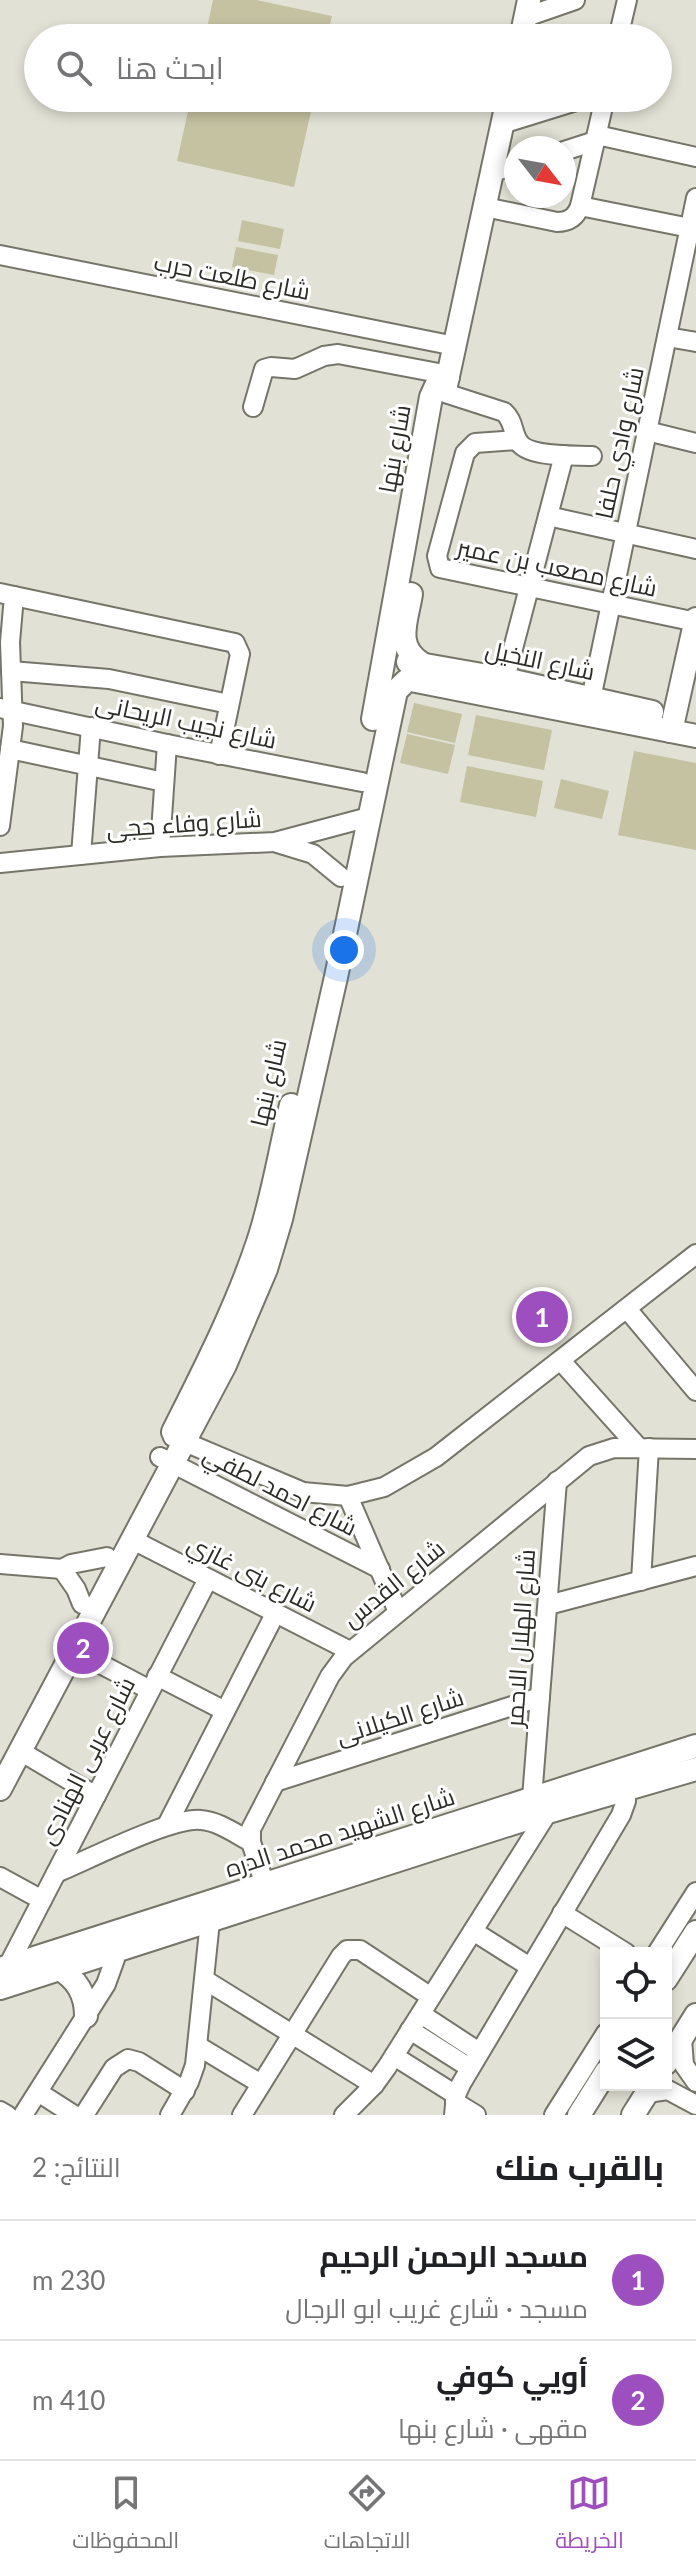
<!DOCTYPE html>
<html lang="ar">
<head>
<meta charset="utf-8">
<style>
  :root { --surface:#fff; --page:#f6f6f6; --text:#202124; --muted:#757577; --line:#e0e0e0; --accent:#9e4fbf }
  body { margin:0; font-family:Lato,Cairo,sans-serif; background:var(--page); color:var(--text); direction:rtl }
  .controls { position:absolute; right:24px; bottom:24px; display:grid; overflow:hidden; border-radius:0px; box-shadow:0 4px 12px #0003 }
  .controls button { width:72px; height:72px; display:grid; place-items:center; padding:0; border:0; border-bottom:2px solid var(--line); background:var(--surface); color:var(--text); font:40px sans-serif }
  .compass { position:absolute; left:504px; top:136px; width:72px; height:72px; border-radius:50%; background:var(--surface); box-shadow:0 4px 12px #0003; rotate:121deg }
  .you { position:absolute; left:344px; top:950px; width:28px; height:28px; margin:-20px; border:6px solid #fff; border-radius:50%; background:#1a73e8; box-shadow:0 0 0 12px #1a73e833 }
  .badge { display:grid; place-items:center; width:52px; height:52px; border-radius:50%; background:var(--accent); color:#fff; font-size:26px; font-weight:700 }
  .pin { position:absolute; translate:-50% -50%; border:4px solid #fff; box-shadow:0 2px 8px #0006 }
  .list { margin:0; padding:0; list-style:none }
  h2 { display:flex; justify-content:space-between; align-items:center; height:104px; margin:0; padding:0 32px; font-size:34px }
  h2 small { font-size:26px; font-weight:400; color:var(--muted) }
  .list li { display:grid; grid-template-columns:52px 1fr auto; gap:24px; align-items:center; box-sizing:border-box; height:120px; padding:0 32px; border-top:2px solid var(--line) }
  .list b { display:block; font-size:30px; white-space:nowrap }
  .list p { margin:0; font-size:26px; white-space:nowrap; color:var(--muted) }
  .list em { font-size:26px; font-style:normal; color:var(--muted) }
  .icon { flex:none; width:44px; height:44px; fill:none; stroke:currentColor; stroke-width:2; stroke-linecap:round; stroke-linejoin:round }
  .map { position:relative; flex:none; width:696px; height:2115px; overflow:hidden; direction:ltr }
  .search { position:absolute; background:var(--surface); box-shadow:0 4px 12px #0003; left:24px; right:24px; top:24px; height:88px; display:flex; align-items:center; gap:20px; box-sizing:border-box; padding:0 28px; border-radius:44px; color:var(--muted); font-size:30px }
  .sheet { height:344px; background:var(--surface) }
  nav { display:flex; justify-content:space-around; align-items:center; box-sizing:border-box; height:112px; border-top:2px solid var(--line); background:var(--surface); font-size:22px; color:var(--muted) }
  nav a { display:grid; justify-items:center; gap:4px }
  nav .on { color:var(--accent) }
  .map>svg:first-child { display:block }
  .green { fill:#c4c2a0 }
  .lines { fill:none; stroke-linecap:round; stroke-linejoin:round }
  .minor-casing { stroke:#757569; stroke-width:22 }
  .major-casing { stroke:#757569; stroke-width:26 }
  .minor { stroke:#fff; stroke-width:18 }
  .major { stroke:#fff; stroke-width:22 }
  .labels { text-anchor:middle; stroke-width:6; stroke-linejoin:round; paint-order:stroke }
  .street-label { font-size:24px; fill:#2c2c27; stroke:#fff }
</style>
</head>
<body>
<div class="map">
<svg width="696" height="2115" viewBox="0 0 696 2115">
  <rect width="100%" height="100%" fill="#e2e1d5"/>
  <g class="green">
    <path d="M 213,0 L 256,0 L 332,16 L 327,38 L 205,38 Z"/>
    <path d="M 191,98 L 314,98 L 294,187 L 177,161 Z"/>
    <path d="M 242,220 L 284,229 L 280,249 L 238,241 Z"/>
    <path d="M 236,247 L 278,255 L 274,275 L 232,267 Z"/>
    <path d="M 414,703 L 462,714 L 455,743 L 407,732 Z"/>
    <path d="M 476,715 L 552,730 L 544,770 L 468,755 Z"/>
    <path d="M 407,734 L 455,745 L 448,774 L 400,763 Z"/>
    <path d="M 634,751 L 696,763 L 696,850 L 618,835 Z"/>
    <path d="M 467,766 L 543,781 L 536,817 L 460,802 Z"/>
    <path d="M 561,779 L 609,791 L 602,819 L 554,808 Z"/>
  </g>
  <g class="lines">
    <g class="minor-casing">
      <g id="minor">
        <path d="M 526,17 L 575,0"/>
        <path d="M 618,38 L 627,0"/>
        <path d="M 502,124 L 586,98"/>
        <path d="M 597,135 L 696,157"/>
        <path d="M 564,151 L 595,141"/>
        <path d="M 492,172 L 516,165"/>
        <path d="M 580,206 L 690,228"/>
        <path d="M 485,207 L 557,222 C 569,222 576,217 580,206 L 605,98"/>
        <path d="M 0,255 L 455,346"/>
        <path d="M 667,337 L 696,342"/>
        <path d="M 445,393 L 504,412 C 514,421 512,431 518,441 C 527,458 573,455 592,456"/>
        <path d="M 253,407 L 264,369 L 271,367 L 295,369 L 324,356 L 338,354 L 449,375"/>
        <path d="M 647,431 L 696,443"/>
        <path d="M 517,440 L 475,443 L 465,453 L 437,556 L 440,568 L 696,622"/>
        <path d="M 548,516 L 696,549"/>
        <path d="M 0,593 L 235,643 L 240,654 L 219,755"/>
        <path d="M 11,671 L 109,679 L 229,704"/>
        <path d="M 505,679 L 564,455"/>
        <path d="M 591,699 L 696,198"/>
        <path d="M 0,708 L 167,744 L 362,782"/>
        <path d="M 10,749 L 164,782"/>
        <path d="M 0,826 L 13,726 L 10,642 L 14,596"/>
        <path d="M 277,843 L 313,854 L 341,877"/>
        <path d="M 160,847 L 167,744"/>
        <path d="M 81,855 L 91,727"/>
        <path d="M 0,863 L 160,847 L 275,842 L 369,817"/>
        <path d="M 627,1309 L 696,1391"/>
        <path d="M 561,1361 L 639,1448"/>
        <path d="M 173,1437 L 303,1492 L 348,1496 L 384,1487 L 436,1457 L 696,1254"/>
        <path d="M 160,1457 L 380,1569"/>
        <path d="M 348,1496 L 398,1612"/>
        <path d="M 133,1540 L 350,1651"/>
        <path d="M 0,1564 L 62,1569 L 71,1564 L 107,1557"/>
        <path d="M 62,1569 L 76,1589 L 82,1604"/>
        <path d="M 641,1581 L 649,1448"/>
        <path d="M 548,1605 L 696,1566"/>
        <path d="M 74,1650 L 150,1690"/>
        <path d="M 157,1676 L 225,1711"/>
        <path d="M 20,1751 L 96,1796"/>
        <path d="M 275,1782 L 540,1697"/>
        <path d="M 532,1798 L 557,1481"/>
        <path d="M 167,1825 L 275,1614"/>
        <path d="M 56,1873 C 88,1860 171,1817 201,1820 C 218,1821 236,1834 251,1842"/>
        <path d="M 0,1877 L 42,1900"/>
        <path d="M 265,1885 L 251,1842 L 251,1829 L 330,1676 L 344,1657 L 589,1456 L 614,1448 L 696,1449"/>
        <path d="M 562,1913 L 626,1953"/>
        <path d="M 473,1931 L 530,1967"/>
        <path d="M 657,1953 L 696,1892"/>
        <path d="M 8,1966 L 208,1579"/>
        <path d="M 205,1980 L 374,2085"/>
        <path d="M 421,2014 L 479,2052"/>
        <path d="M 410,2030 L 470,2068"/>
        <path d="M 682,2039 L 684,2065 L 696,2082"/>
        <path d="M 198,2046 L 261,2084"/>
        <path d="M 394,2056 L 456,2095"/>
        <path d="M 38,2092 L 74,2115"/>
        <path d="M 647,2093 L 668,2090 L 696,2105"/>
        <path d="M 455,2102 L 476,2115"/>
        <path d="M 0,2111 L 7,2115"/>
        <path d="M 23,2115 L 106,1984 L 115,1959 L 114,1940"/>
        <path d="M 84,2115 L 114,2068 L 128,2059 L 139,2062 L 185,2091"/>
        <path d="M 170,2115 L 189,2082 L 195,2065 L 210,1921"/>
        <path d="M 242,2115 L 341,1956 L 347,1950 L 360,1950 L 431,1997"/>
        <path d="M 344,2115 L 374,2085 L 387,2067 L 548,1812"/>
        <path d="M 454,2115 L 456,2095 L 461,2084 L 621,1815 L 626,1801 L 626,1779"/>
        <path d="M 554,2115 L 606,2033"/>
      </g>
    </g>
    <g class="major-casing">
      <g id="major">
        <path d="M 521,38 L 529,0"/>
        <path d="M 445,390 L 508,98"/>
        <path d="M 411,594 C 407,620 394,646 421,663"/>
        <path d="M 408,662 L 505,679 L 652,712"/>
        <path d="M 373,719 L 431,397 L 436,386 L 448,377"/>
        <path d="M 671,731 L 696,619"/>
        <path d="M 173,1432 C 204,1370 236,1308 258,1242 C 273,1197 280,1150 291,1105"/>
        <path d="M 0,1789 L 225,1365 L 266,1269 L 281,1219 L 336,977 L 396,691 L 406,681 L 411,680 L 696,736"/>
        <path d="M 58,1968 C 77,1979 86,1994 86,2016"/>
        <path d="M 0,1969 L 696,1746"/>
        <path d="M 666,1979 L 696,1932"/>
        <path d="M 0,1988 L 548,1812 L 696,1769"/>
        <path d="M 666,2063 L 696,2015"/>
        <path d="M 579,2115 L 606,2072"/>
        <path d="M 633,2115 L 652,2085"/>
      </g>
    </g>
    <use href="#minor" class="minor"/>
    <use href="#major" class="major"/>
  </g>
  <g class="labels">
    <g class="street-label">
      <text transform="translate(232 277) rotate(11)" y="8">شارع طلعت حرب</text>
      <text transform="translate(620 443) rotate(-78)" y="8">شارع وادي حلفا</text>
      <text transform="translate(395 449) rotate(-80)" y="8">شارع بنها</text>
      <text transform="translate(557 568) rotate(12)" y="8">شارع مصعب بن عمير</text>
      <text transform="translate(540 661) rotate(12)" y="8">شارع النخيل</text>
      <text transform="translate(186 722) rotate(12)" y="8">شارع نجيب الريحانى</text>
      <text transform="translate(184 824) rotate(-4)" y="8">شارع وفاء حجى</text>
      <text transform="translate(269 1083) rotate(-77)" y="8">شارع بنها</text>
      <text transform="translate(280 1491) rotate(27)" y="8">شارع احمد لطفي</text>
      <text transform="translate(252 1574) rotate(27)" y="8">شارع بنى غازي</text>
      <text transform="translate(394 1584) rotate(-39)" y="8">شارع القدس</text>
      <text transform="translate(521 1638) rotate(-86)" y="8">شارع الهلال الاحمر</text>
      <text transform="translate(400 1717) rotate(-18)" y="8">شارع الكيلانى</text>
      <text transform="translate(87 1761) rotate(-63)" y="8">شارع عربى الهنادى</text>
      <text transform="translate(340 1833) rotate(-18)" y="8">شارع الشهيد محمد الدره</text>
    </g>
  </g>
</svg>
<div class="controls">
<button><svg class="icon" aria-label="locate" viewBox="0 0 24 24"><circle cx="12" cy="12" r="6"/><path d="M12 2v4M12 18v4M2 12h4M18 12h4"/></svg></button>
<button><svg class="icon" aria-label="layers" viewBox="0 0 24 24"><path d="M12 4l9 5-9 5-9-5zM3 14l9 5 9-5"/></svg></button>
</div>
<svg class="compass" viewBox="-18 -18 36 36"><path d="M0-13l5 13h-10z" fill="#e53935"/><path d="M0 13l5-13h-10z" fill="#757577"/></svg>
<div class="you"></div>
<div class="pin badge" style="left:542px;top:1317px">1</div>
<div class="pin badge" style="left:83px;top:1648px">2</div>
<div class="search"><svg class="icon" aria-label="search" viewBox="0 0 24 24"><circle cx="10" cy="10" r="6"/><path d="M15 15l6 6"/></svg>ابحث هنا</div>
</div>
<section class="sheet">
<h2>بالقرب منك<small>النتائج: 2</small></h2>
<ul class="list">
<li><span class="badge">1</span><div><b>مسجد الرحمن الرحيم</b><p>مسجد · شارع غريب ابو الرجال</p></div><em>230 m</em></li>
<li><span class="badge">2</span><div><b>أويي كوفي</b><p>مقهى · شارع بنها</p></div><em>410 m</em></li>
</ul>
</section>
<nav>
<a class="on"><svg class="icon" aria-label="map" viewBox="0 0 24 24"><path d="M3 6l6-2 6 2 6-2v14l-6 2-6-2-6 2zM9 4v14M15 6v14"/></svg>الخريطة</a>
<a><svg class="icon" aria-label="directions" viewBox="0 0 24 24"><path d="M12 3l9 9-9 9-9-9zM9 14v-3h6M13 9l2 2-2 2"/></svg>الاتجاهات</a>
<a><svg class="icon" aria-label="saved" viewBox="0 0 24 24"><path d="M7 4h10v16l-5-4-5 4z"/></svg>المحفوظات</a>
</nav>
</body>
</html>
